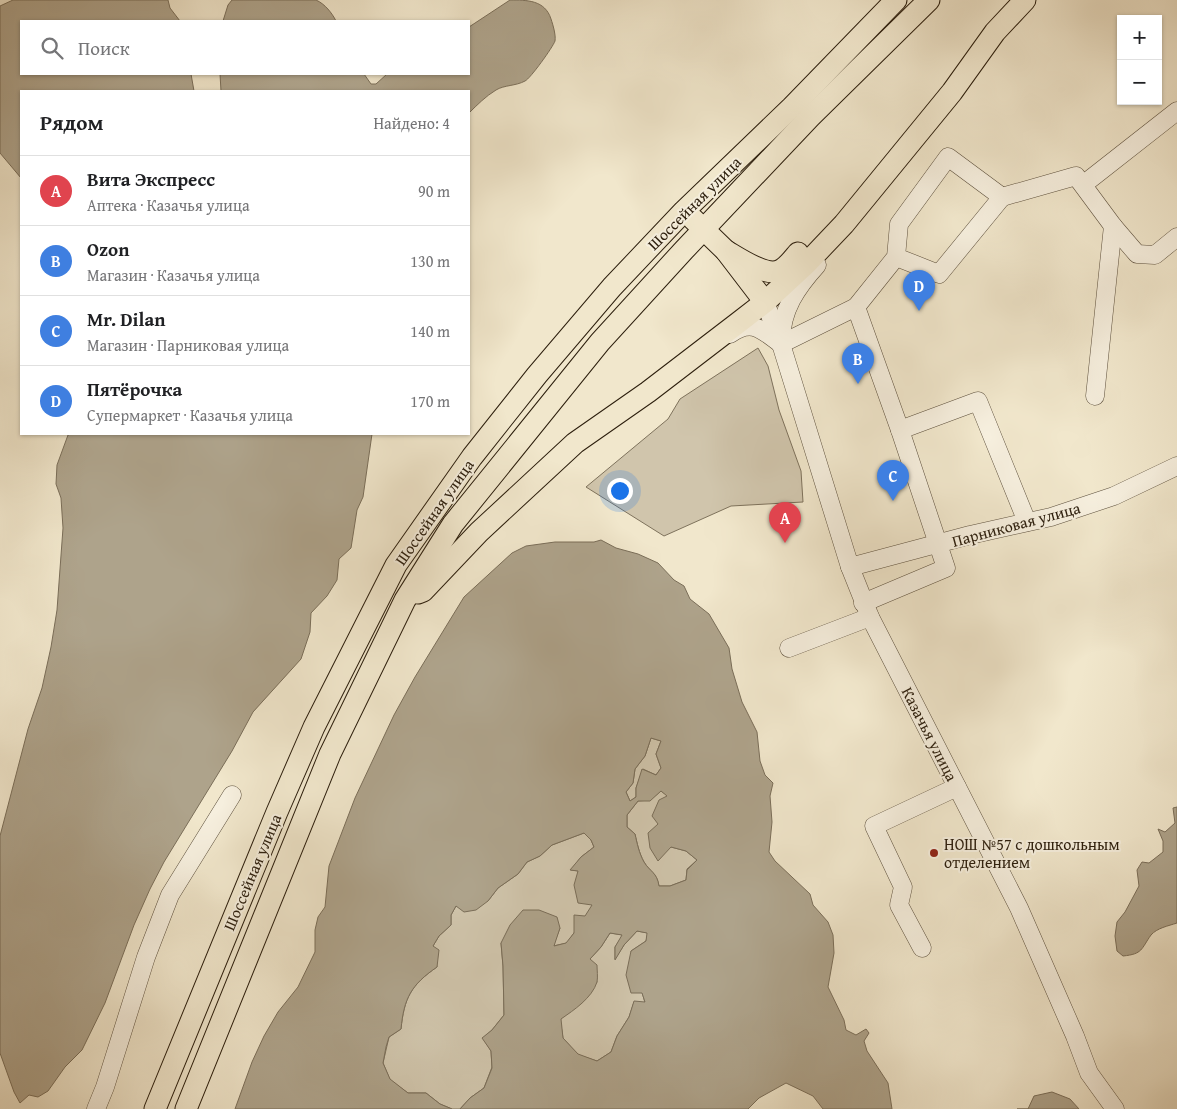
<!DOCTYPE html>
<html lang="ru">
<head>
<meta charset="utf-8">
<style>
  :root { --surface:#fff; --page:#f6f6f6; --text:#202124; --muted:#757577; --line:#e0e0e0; --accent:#0f766e }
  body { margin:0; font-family:"Gentium Book Plus",serif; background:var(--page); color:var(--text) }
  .controls { position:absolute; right:15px; top:15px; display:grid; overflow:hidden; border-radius:0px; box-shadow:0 1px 4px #0004 }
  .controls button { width:45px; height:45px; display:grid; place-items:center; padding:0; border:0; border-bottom:1px solid var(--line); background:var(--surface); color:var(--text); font:25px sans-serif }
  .you { position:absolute; left:619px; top:490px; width:18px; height:18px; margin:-12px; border:4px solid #fff; border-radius:50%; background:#1a73e8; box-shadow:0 0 0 8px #1a73e833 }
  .badge { display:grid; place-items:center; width:32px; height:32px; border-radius:50%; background:var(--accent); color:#fff; font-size:16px; font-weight:700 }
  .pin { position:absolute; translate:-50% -41px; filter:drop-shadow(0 1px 2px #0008) }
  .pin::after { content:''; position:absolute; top:26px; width:18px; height:15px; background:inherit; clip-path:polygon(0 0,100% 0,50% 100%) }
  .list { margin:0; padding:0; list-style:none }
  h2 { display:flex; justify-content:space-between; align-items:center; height:65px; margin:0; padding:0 20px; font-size:21px }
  h2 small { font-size:16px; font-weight:400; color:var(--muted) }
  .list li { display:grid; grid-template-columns:32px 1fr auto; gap:15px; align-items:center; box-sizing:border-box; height:70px; padding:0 20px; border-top:1px solid var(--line) }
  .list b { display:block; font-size:19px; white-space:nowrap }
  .list p { margin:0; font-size:16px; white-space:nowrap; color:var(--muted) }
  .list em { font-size:16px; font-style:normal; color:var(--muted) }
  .icon { flex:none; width:28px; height:28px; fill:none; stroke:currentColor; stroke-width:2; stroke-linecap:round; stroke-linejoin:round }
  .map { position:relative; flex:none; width:1177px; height:1109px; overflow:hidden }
  .search { position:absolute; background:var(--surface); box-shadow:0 1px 4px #0004; left:20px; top:20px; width:450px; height:55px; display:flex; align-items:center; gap:12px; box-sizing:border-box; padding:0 18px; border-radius:0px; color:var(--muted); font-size:19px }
  .panel { position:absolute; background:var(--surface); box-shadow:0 1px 4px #0004; left:20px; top:90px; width:450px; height:345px; border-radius:0px }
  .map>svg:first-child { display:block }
  .green { fill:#d0c5ac; stroke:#7e725c }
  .water { fill:#aea38b; stroke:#7a6e59; fill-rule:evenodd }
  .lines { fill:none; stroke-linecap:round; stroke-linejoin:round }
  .minor-casing { stroke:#5d503d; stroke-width:19 }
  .major-casing { stroke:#2c1e0d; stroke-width:23 }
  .minor { stroke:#f6efde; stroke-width:18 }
  .major { stroke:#f1e7cc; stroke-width:21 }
  .poi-dot { fill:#8f2418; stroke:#f6efde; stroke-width:2 }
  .labels { text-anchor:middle; stroke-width:4; stroke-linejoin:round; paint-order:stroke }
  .street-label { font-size:16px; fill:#2c1e0d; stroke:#f6efde }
  .poi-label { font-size:16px; fill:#2c1e0d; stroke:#f6efde; text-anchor:start }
</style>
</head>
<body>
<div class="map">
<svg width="1177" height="1109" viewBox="0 0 1177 1109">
  <rect width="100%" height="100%" fill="#f1e7cc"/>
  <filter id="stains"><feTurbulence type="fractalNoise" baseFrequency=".004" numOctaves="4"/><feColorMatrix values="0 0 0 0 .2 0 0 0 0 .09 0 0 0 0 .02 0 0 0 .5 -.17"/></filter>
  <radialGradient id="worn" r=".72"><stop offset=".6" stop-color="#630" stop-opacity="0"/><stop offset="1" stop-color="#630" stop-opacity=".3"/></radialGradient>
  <g class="green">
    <path d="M 758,348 L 768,366 L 779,410 L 801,471 L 803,502 L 731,506 L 664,536 L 586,487 L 668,419 L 680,399 Z"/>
    <path d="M 651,738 L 661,741 L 656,754 L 661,768 L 656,775 L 643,769 L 636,788 L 636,797 L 630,801 L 626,792 L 633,783 L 635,769 L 645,756 Z"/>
    <path d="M 661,791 L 668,796 L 658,824 L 671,847 L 686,851 L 697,860 L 687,869 L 686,880 L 670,886 L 659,886 C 657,873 650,872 644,862 C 639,853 637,843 635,834 L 627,827 L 627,815 L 638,801 L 650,800 Z"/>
    <path d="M 584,833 L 591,840 L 594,847 L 581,857 L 571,870 L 579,871 L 593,905 L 567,943 L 553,946 L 560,928 L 501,943 L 503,966 L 504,1015 L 492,1030 L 483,1038 L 491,1051 L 492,1067 L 484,1088 L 470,1098 L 460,1109 L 452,1109 L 440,1104 L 426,1093 L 408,1093 L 390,1080 L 383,1063 L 389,1037 L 401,1029 C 404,998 411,985 437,967 L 433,946 L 439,936 L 451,925 L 451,915 L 456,906 L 488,901 L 498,888 L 518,874 L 527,862 L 540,856 L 552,845 Z"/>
    <path d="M 637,931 L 648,933 L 646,941 L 631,951 L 645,1003 L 634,1002 L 629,1017 L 617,1036 L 611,1052 L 597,1061 L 578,1055 L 563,1038 L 560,1019 C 576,1008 587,998 597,982 L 590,959 L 601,947 L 610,933 L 623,935 L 615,947 L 615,959 L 624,945 Z"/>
  </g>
  <g class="water">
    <path d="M 13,0 L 168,0 L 170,8 L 180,21 L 21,21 L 21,74 L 191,74 L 194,91 L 21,91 L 21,178 L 0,153 L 0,6 Z"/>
    <path d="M 232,0 L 316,0 C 325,4 332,13 336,21 L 223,21 L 228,5 Z"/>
    <path d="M 510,0 C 527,0 545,0 551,19 C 553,25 556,35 555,41 C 553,47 530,79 525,81 C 516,86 504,85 496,90 C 486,96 477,105 469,113 L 469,91 L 221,91 L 220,74 L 364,74 L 371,84 L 376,84 L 387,74 L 469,74 L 469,27 Z"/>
    <path d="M 71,434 L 372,434 L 363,497 L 357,510 L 351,548 L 339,559 L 337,580 L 327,596 L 311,613 L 310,632 L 301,659 L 253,712 L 232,751 L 164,862 L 150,889 L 134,925 L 105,1003 L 82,1050 L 65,1067 L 48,1091 L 38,1097 L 29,1095 L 20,1103 L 14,1092 L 0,1053 L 0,836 L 28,729 L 42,688 L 51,647 L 57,610 L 63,528 L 61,498 L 56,484 L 57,465 L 68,435 Z"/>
    <path d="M 601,540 L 616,548 L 638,554 L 658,563 L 674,580 L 684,586 L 690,599 L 709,614 L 729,648 L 732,669 L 742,702 L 757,732 L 760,761 L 765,775 L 773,783 L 770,796 L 772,822 L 769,852 L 775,861 L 810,894 L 813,905 L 828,922 L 833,935 L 834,953 L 828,987 L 844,1020 L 846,1030 L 856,1035 L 866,1029 L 869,1033 L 864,1041 L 867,1051 L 888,1083 L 892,1109 L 823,1109 L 813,1096 L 786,1083 L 759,1098 L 748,1109 L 460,1109 L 470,1098 L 484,1088 L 492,1068 L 491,1051 L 482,1038 L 492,1030 L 504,1015 L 503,966 L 501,943 L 510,925 L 523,910 L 539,910 L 557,917 L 560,928 L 554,946 L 566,943 L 574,933 L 574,915 L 585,916 L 592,905 L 578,903 L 574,885 L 578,871 L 570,870 L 581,857 L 594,847 L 591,840 L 584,833 L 552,845 L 540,856 L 527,862 L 518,874 L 498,888 L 488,901 L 476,910 L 464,912 L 456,906 L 451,915 L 451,925 L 439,936 L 433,946 L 439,950 L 437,967 C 411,985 404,998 401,1029 L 389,1037 L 386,1047 L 383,1063 L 390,1079 L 408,1093 L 426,1093 L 440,1104 L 452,1109 L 235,1109 L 252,1062 L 264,1036 L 278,1012 L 298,987 L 315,952 L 315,930 L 318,917 L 325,907 L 329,866 L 355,798 L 394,715 L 415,677 L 464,597 L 512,553 L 526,546 L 555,542 L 594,542 ZM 651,738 L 661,741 L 656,754 L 661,768 L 656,775 L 642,769 L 636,788 L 636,797 L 630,801 L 626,792 L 633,783 L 635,769 L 645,756 ZM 661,791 L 667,796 L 659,800 L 652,816 L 658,824 L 648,833 L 650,848 L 658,861 L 671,847 L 686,851 L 697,860 L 687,870 L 686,880 L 670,886 L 659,886 C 657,872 650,872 644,862 C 639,853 637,843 635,834 L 627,827 L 627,815 L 638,801 L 650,801 ZM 637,931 L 647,933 L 646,941 L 631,951 L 626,975 L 631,993 L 642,993 L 645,1002 L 634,1001 L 629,1017 L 617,1036 L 611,1052 L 597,1061 L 578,1054 L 563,1038 L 561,1019 C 574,1010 592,998 597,982 C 598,977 597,970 597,965 L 590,959 L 601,947 L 610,933 L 622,935 L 615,947 L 615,960 L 624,945 Z"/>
    <path d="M 1177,807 L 1177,923 C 1168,926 1157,928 1151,935 C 1141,949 1143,954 1123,956 L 1117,951 L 1115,936 L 1117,922 L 1125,912 L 1139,886 L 1137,870 L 1142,862 L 1149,863 L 1163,852 L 1163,841 L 1158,829 L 1165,832 L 1175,823 L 1173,808 Z"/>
    <path d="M 1052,1092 L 1070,1099 L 1079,1109 L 1017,1109 L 1028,1109 L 1034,1096 Z"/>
  </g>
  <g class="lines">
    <g class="minor-casing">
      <g id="minor">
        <path d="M 1084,184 L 1177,111"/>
        <path d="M 1002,197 L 1076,176 L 1113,226 L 1137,254 L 1155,255 L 1177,237"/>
        <path d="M 765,302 L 781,344 L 850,567 L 870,617 L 1019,908 L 1075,1036 L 1089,1073 L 1115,1109"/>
        <path d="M 856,307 L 896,257 L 899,224 L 948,157 L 1002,197 L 939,274 L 896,257"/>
        <path d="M 730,334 C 752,318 762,330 781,344"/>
        <path d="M 781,341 C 781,310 797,287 817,265"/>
        <path d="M 781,344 L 856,307 L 900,430 L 946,568 L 863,603"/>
        <path d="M 1095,396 L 1113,226"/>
        <path d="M 900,430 L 978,401 L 1027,522"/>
        <path d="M 850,567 L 970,535 L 1051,517 L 1114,496 L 1177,466"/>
        <path d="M 789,648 L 870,617"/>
        <path d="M 922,948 L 899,905 L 903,887 L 874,826 L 957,787"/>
        <path d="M 96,1109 L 105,1087 L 146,957 L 170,895 L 232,795"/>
      </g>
    </g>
    <g class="major-casing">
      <g id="major">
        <path d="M 693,219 L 726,251 L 765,302"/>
        <path d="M 726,251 C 739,258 766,278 781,270 C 788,266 793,259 798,253"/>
        <path d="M 418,593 L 423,591 L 479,532 L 575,443 L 648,392 L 738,323 L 765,302 L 807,263 L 844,224 L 952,92 L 995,32 L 1025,0"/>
        <path d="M 155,1109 L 277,812 L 314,727 L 396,565 L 472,457 L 537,375 L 612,287 L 684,211 L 792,107 L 896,0"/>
        <path d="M 186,1109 L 330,754 L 405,600 L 453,524 L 600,342 L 684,250 L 810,117 L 929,0"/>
      </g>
    </g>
    <use href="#minor" class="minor"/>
    <use href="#major" class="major"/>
  </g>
  <circle class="poi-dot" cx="934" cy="853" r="5"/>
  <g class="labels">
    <g class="street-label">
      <text transform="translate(694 203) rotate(-45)" y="6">Шоссейная улица</text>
      <text transform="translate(434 512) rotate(-55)" y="6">Шоссейная улица</text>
      <text transform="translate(1016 524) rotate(-15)" y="6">Парниковая улица</text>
      <text transform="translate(930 734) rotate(63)" y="6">Казачья улица</text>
      <text transform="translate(252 872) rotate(-67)" y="6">Шоссейная улица</text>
    </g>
    <g class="poi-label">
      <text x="944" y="850">НОШ №57 с дошкольным<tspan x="944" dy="18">отделением</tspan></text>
    </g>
  </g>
  <rect width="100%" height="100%" filter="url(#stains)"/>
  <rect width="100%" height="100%" fill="url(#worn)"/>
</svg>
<div class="controls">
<button>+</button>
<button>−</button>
</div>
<div class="you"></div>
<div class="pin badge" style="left:785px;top:543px;background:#e0444e">A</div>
<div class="pin badge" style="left:858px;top:384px;background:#3f7fe0">B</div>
<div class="pin badge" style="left:893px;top:501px;background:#3f7fe0">C</div>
<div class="pin badge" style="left:919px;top:311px;background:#3f7fe0">D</div>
<div class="search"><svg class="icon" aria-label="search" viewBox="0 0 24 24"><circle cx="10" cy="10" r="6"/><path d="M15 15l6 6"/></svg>Поиск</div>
<section class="panel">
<h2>Рядом<small>Найдено: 4</small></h2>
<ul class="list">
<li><span class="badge" style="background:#e0444e">A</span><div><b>Вита Экспресс</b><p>Аптека · Казачья улица</p></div><em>90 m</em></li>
<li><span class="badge" style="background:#3f7fe0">B</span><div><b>Ozon</b><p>Магазин · Казачья улица</p></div><em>130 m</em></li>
<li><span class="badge" style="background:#3f7fe0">C</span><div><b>Mr. Dilan</b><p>Магазин · Парниковая улица</p></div><em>140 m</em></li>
<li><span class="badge" style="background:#3f7fe0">D</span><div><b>Пятёрочка</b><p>Супермаркет · Казачья улица</p></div><em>170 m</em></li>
</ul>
</section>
</div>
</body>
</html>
